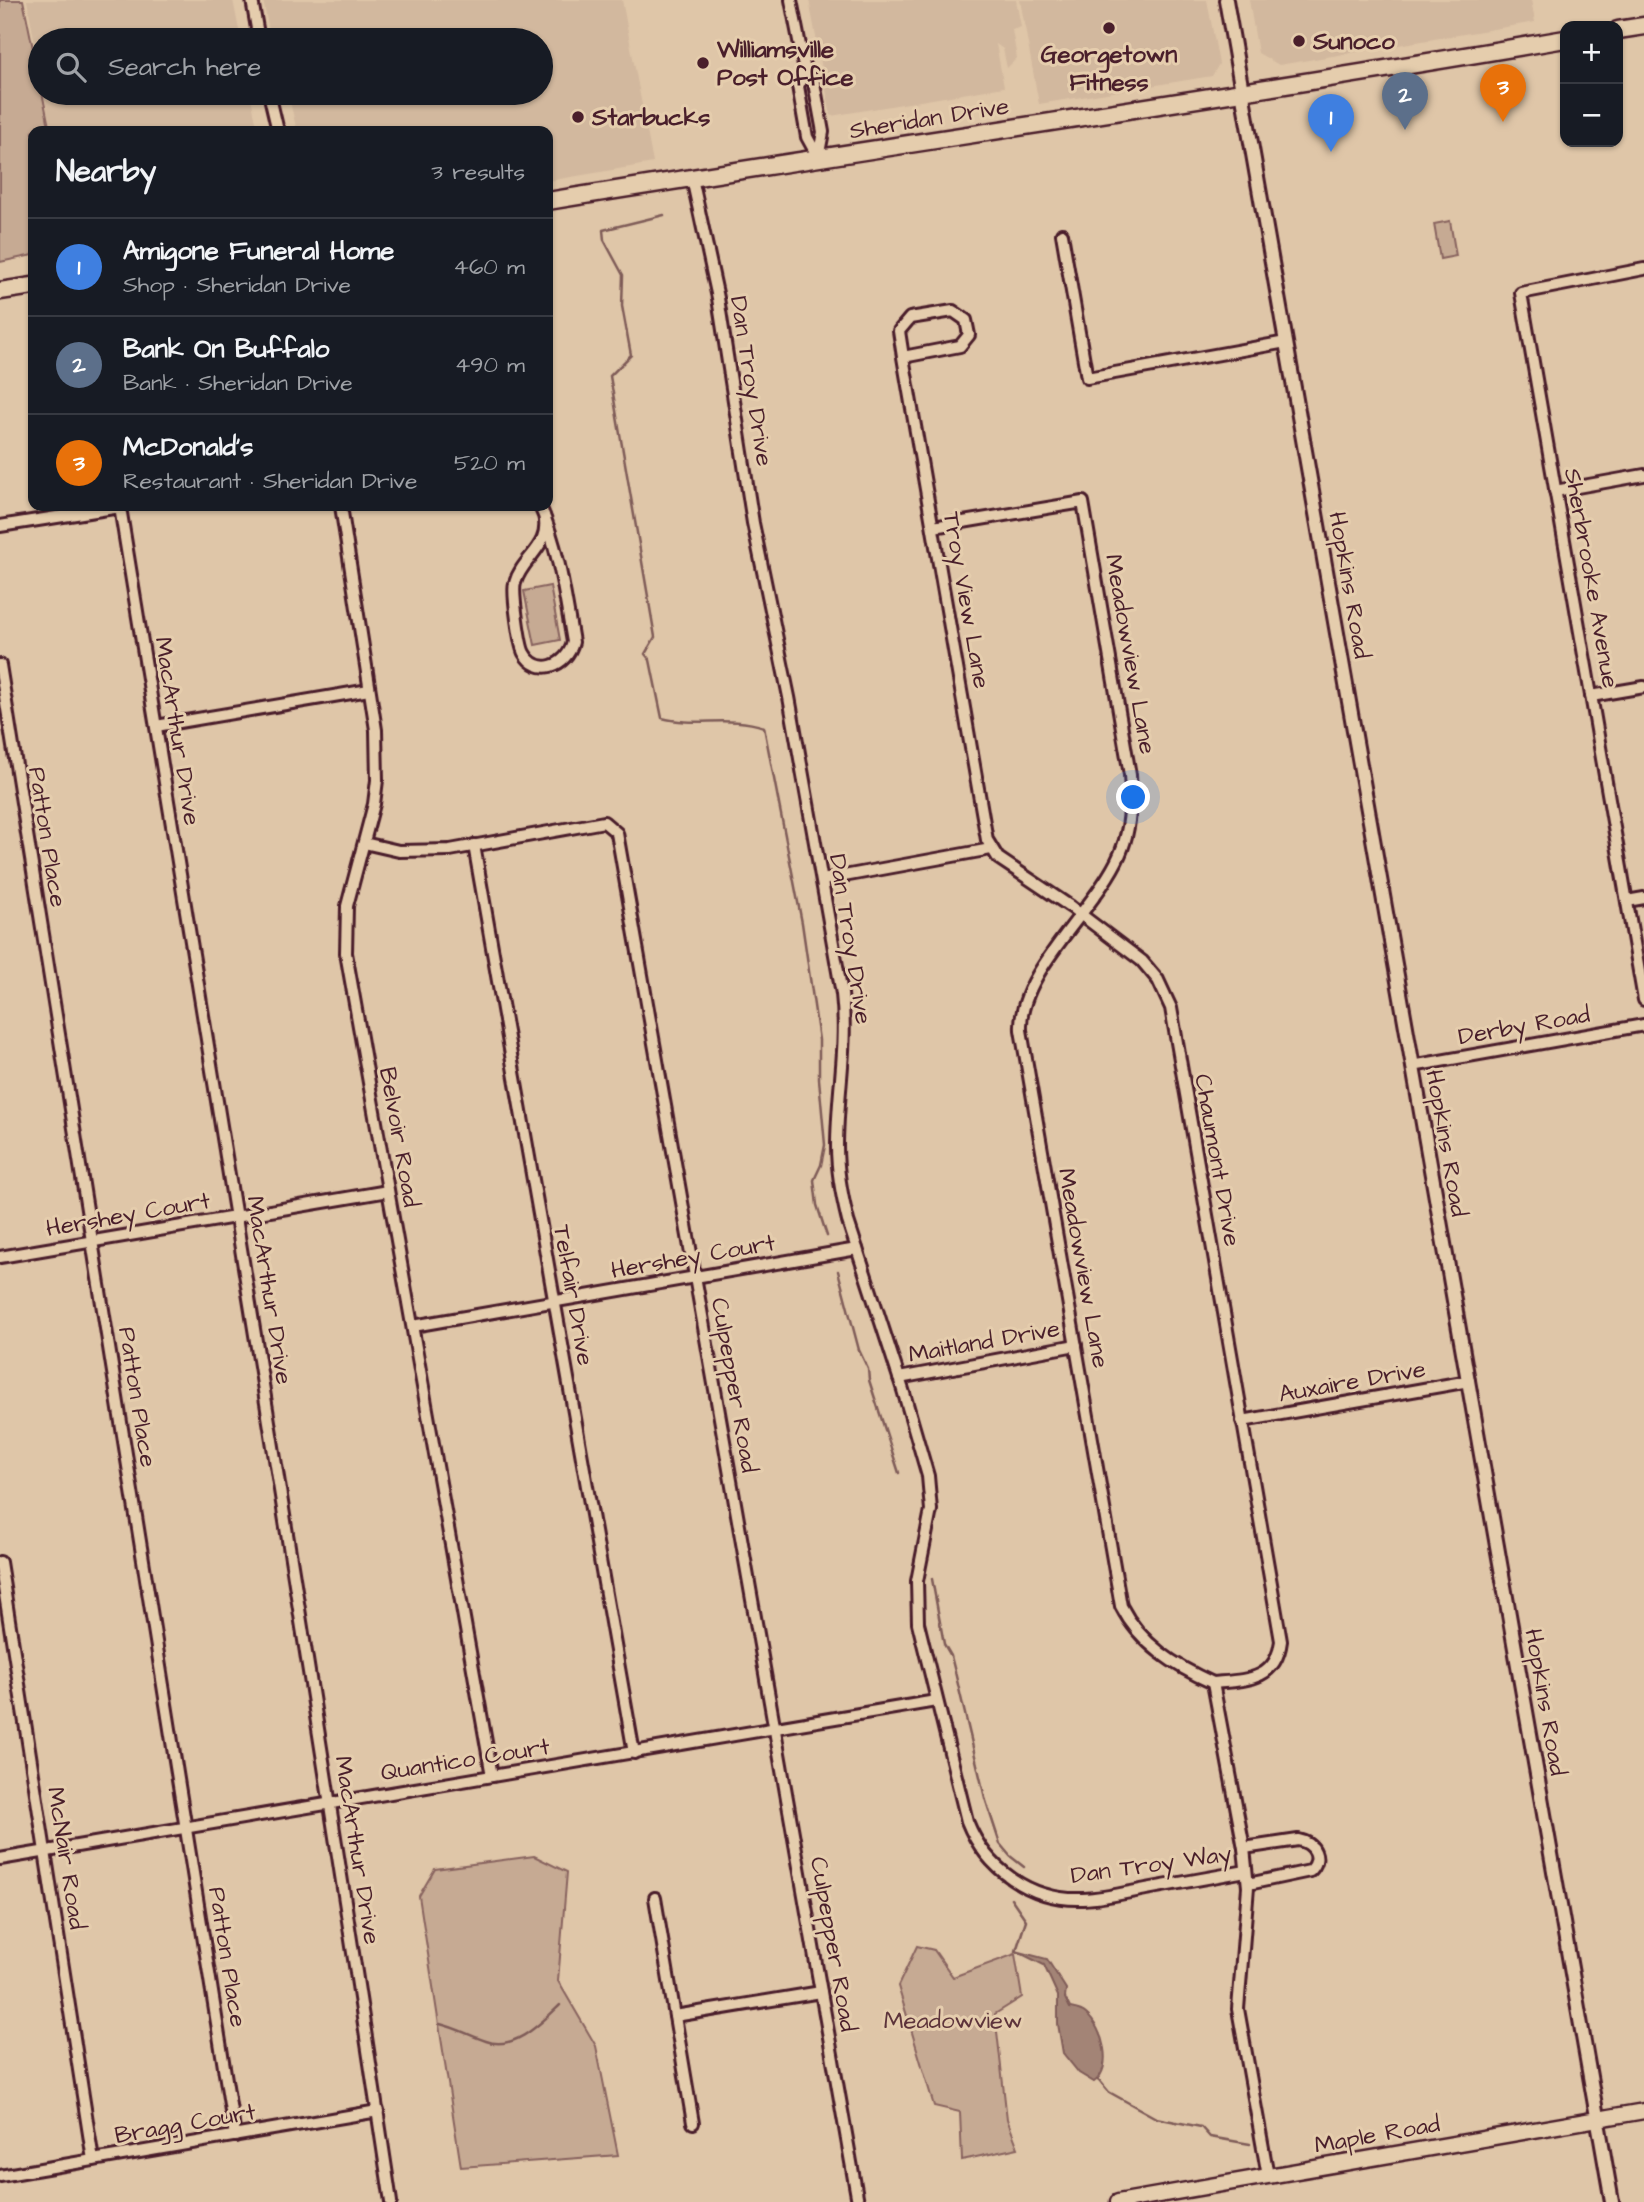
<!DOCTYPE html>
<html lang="en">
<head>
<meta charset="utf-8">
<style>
  :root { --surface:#171b24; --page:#20242c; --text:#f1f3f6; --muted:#9ea1a6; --line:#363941; --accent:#a6949b }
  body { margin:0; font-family:"Architects Daughter",sans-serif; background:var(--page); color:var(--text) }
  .controls { position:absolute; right:21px; top:21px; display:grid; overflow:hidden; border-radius:14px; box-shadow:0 2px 5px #0004 }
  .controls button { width:63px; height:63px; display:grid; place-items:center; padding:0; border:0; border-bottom:2px solid var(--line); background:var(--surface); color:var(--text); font:35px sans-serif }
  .you { position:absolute; left:1134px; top:798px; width:24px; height:24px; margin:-18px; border:5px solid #fff; border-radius:50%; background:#1a73e8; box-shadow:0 0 0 10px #1a73e833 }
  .badge { display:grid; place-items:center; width:46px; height:46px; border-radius:50%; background:var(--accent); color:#fff; font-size:23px; font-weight:700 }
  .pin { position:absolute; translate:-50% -58px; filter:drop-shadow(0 2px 4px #0008) }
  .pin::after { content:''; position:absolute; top:37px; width:24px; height:21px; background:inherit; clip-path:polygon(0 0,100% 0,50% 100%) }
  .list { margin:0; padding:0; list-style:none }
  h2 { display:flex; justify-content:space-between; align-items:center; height:91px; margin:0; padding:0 28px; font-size:30px }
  h2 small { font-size:23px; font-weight:400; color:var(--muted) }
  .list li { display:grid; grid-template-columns:46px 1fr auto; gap:21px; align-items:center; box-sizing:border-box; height:98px; padding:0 28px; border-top:2px solid var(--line) }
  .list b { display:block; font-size:26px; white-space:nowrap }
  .list p { margin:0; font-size:23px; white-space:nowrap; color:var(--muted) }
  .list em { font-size:23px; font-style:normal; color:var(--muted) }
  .icon { flex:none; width:38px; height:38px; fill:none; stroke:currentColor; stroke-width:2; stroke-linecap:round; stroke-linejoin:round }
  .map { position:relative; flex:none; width:1644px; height:2202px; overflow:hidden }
  .search { position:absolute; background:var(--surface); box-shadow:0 2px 5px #0004; left:28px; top:28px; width:525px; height:77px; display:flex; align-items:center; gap:18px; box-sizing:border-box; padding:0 24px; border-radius:38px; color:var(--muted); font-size:26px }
  .panel { position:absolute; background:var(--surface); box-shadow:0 2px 5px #0004; left:28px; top:126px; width:525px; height:385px; border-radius:14px }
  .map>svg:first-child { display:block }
  .built { fill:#d2b89e }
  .green { fill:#c6aa93; stroke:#88645f; stroke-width:2 }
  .water { fill:#a38476; stroke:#7f5c58; stroke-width:2 }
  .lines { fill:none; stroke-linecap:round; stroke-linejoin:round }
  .stream { stroke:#7f5c58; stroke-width:2.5 }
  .minor-casing { stroke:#4a1f2b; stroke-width:16 }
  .tertiary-casing { stroke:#4a1f2b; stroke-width:18 }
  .secondary-casing { stroke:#4a1f2b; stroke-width:19 }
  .primary-casing { stroke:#4a1f2b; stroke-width:21 }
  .minor { stroke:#e5cdad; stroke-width:10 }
  .tertiary { stroke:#e5cdad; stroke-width:12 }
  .secondary { stroke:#e5cdad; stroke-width:14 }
  .primary { stroke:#e5cdad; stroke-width:16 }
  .poi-dot { fill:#4a1f2b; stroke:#e5cdad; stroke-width:2.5 }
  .labels { text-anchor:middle; stroke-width:6; stroke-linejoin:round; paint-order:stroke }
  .poi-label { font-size:24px; font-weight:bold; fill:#4a1f2b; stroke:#e5cdad; text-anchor:start }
  .street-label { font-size:24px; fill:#4a1f2b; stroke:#e5cdad }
  .park-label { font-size:24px; fill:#5d343b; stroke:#e5cdad }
</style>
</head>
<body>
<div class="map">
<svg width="1644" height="2202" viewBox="0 0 1644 2202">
  <rect width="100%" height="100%" fill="#dfc6a8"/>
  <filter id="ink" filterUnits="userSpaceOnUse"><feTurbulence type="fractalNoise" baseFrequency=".0143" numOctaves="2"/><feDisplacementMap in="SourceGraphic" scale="14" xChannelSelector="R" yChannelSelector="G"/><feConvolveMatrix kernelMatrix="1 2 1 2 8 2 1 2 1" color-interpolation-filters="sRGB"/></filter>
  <g filter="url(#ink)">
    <g class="built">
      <path d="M 27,0 L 233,0 L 241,40 L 40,40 L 40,72 Z"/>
      <path d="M 263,0 L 622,0 L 653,163 L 548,181 L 548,131 L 297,131 L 288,93 L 541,93 L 541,40 L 271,40 Z"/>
      <path d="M 809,0 L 1016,0 L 1021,27 L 1012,30 L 1017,58 L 1007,68 L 1003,49 L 996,44 L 1004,87 L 831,116 Z"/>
      <path d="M 1020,0 L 1207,0 L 1219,64 L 1212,76 L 1039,104 Z"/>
      <path d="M 1249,0 L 1531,0 L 1535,22 L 1279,65 L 1258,53 Z"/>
      <path d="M 44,93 L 250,93 L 258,131 L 51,131 Z"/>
    </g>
    <g class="green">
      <path d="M 0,0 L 23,0 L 50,131 L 33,131 L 33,255 L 0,262 Z"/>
      <path d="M 1450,221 L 1456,256 L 1440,259 L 1434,224 Z"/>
      <path d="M 550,586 L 560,640 L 535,645 L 524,591 Z"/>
      <path d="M 534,1856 L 567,1872 L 558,1981 L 596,2046 L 618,2155 L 461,2167 L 419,1896 L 435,1869 Z"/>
      <path d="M 917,1946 L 934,1950 L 953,1977 L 1015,1954 L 1022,1997 L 995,2014 L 1007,2119 L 1018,2148 L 962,2160 L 960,2112 L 934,2106 L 898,1986 Z"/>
    </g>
    <path class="water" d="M 1016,1951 L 1047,1959 L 1066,1989 L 1065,1998 L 1070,2008 C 1075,2009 1082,2010 1086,2014 C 1103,2028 1114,2068 1094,2082 L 1079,2073 L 1063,2053 L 1058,2024 L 1058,1996 L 1044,1965 Z"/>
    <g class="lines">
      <g class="stream">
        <path d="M 664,215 L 603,230 L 604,240 L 623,275 L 622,306 L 631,355 L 610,376 L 655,637 L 645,654 L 650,660 L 662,718 C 695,727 730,715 764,727 L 802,923 L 819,1040 L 819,1079 L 825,1145 L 821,1165 L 814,1180 L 817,1205 L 827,1236"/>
        <path d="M 838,1271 L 859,1350 L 868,1369 L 869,1380 L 899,1473"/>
        <path d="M 932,1579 L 944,1644 L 951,1656 L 955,1672 L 985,1798 L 1000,1844 L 1010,1856 L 1024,1867"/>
        <path d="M 1011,1898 L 1026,1920 L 1016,1951"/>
        <path d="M 440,2024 C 457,2028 470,2036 486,2041 C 514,2052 542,2022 560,2005"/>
        <path d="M 1099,2080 L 1109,2092 L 1156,2118 L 1201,2127 L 1210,2137 L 1250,2144"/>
      </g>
      <g class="minor-casing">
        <g id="minor">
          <path d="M 252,0 L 259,40"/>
          <path d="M 791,0 L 805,71 L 814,83 L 823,132 L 818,158"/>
          <path d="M 805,71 L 798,86 L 807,137 L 818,157"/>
          <path d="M 269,93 L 278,131"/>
          <path d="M 692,178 L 718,298 L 753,523 L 789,697 L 842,994 C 848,1045 837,1094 837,1146 C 837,1171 842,1197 848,1221 L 903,1390 L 928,1476 L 931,1510 L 917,1581 L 918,1623 L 967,1821 C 986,1869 1030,1901 1083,1899 C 1104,1898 1125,1893 1146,1889 C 1179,1883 1213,1877 1246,1871"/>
          <path d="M 1062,234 L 1087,378 L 1286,342"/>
          <path d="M 1644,269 L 1521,293 L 1644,1000"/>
          <path d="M 903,357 L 960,346 L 969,335 L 966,320 L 953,311 L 910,318 L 899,331 L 903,357 L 987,840 L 998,858 L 1071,907 L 1142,961 L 1158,980 L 1171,1008 L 1281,1641 C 1276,1681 1246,1680 1213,1683"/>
          <path d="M 1555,491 L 1644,475"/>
          <path d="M 341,506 L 376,730 L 377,780 L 374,804 L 347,906 L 346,953 L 492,1776"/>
          <path d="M 540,506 C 559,549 565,596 573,642 C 567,667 537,677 524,653 C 520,646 512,592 515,583 C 522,557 552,547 544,515"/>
          <path d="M 0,526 L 120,507 C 212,1072 306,1636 391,2202"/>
          <path d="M 933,527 L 1083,502 L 1130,775 C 1132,802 1131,829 1120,854 C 1097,908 1018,972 1021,1030 L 1121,1606 C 1141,1645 1175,1666 1213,1683"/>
          <path d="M 0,665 L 235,2136"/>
          <path d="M 1591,696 L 1644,687"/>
          <path d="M 156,726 L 369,690"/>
          <path d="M 364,843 L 399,851 L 450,850 L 604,822 L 617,833 L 858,2202"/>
          <path d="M 474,845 L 634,1753"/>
          <path d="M 822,880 L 991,849"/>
          <path d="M 1627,901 L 1644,898"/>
          <path d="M 1412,1066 L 1644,1025"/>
          <path d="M 0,1257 L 388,1191"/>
          <path d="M 413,1326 L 857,1249"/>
          <path d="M 899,1378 L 1076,1345"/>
          <path d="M 1242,1421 L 1469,1381"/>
          <path d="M 0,1562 L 93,2160"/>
          <path d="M 1213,1683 L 1244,1848 L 1248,1887 L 1238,2009 L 1268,2176"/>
          <path d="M 1244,1848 L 1298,1840 C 1315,1843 1323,1859 1310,1871 L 1248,1884"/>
          <path d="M 0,1859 L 936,1701"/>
          <path d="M 655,1898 L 693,2123"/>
          <path d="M 675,2016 L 821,1992"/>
          <path d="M 0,2176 L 378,2111"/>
        </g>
      </g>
      <g class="tertiary-casing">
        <path id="tertiary" d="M 1226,0 L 1612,2202"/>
      </g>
      <g class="secondary-casing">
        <path id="secondary" d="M 1118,2202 L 1644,2111"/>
      </g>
      <g class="primary-casing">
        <g id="primary">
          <path d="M 1618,30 L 1644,26"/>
          <path d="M 548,201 C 887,146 1227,97 1565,39"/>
          <path d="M 0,291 L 33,286"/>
        </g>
      </g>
      <use href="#minor" class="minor"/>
      <use href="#tertiary" class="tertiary"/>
      <use href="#secondary" class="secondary"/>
      <use href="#primary" class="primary"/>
    </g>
  </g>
  <g class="poi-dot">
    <circle cx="1109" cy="28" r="7"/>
    <circle cx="1299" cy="41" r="7"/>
    <circle cx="703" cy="63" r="7"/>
    <circle cx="578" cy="117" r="7"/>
  </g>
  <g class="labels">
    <g class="poi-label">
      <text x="1313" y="49">Sunoco</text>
      <text x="717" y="57">Williamsville<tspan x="717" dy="28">Post Office</tspan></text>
      <text x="1109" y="62" text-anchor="middle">Georgetown<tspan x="1109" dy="28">Fitness</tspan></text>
      <text x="592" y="125">Starbucks</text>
    </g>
    <g class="street-label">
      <text transform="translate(929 118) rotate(-9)" y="8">Sheridan Drive</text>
      <text transform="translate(752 381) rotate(81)" y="8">Dan Troy Drive</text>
      <text transform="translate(1592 578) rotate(80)" y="8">Sherbrooke Avenue</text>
      <text transform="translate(1350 585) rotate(80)" y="8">Hopkins Road</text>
      <text transform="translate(967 600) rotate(80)" y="8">Troy View Lane</text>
      <text transform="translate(1131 654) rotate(80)" y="8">Meadowview Lane</text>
      <text transform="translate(178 731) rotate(81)" y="8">MacArthur Drive</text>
      <text transform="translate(48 837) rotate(81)" y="8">Patton Place</text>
      <text transform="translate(851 939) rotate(81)" y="8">Dan Troy Drive</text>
      <text transform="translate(1524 1025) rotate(-10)" y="8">Derby Road</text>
      <text transform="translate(400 1137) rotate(80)" y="8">Belvoir Road</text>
      <text transform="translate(1447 1143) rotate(80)" y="8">Hopkins Road</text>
      <text transform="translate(1218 1160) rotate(80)" y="8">Chaumont Drive</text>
      <text transform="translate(128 1214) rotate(-10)" y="8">Hershey Court</text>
      <text transform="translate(693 1256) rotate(-10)" y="8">Hershey Court</text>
      <text transform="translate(1084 1268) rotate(80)" y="8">Meadowview Lane</text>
      <text transform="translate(270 1290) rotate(81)" y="8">MacArthur Drive</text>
      <text transform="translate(574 1295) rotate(80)" y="8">Telfair Drive</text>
      <text transform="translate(984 1341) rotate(-10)" y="8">Maitland Drive</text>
      <text transform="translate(1352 1381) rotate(-10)" y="8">Auxaire Drive</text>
      <text transform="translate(735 1385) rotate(80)" y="8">Culpepper Road</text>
      <text transform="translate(138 1397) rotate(81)" y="8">Patton Place</text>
      <text transform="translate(1546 1702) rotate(80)" y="8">Hopkins Road</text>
      <text transform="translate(465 1759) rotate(-9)" y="8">Quantico Court</text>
      <text transform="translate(358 1850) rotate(81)" y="8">MacArthur Drive</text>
      <text transform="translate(67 1858) rotate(81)" y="8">McNair Road</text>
      <text transform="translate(1151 1864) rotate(-8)" y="8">Dan Troy Way</text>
      <text transform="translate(834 1944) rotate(80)" y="8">Culpepper Road</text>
      <text transform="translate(228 1957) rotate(81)" y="8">Patton Place</text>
      <text transform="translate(185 2123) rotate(-10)" y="8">Bragg Court</text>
      <text transform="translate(1377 2134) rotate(-10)" y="8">Maple Road</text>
    </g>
    <g class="park-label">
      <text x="953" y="2028">Meadowview</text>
    </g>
  </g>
</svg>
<div class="controls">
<button>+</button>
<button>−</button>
</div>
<div class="you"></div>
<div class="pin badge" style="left:1331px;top:152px;background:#3f7fe0">1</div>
<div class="pin badge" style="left:1405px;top:130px;background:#5c6f8a">2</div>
<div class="pin badge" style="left:1503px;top:122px;background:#e8710a">3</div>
<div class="search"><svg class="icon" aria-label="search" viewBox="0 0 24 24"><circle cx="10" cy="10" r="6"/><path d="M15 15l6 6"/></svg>Search here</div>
<section class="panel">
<h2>Nearby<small>3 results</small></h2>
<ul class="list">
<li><span class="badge" style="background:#3f7fe0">1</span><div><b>Amigone Funeral Home</b><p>Shop · Sheridan Drive</p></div><em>460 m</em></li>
<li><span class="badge" style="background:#5c6f8a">2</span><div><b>Bank On Buffalo</b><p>Bank · Sheridan Drive</p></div><em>490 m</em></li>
<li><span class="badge" style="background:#e8710a">3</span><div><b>McDonald's</b><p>Restaurant · Sheridan Drive</p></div><em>520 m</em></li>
</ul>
</section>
</div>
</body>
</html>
